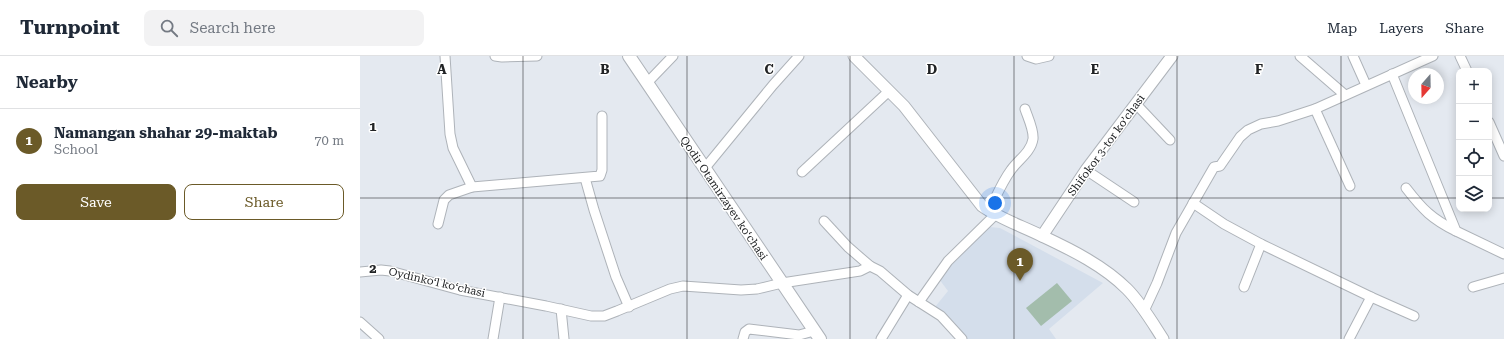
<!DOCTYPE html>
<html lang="en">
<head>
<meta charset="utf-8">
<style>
  :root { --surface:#fff; --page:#f2f2f3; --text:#1f2937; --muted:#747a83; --line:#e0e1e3; --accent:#6b5a28 }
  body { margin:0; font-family:"Roboto Serif",serif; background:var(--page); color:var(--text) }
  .controls { position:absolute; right:12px; top:12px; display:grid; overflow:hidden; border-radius:8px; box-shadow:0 2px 10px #0003 }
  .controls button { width:36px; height:36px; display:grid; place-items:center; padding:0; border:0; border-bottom:1px solid var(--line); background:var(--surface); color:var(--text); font:20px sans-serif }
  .compass { position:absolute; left:1048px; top:12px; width:36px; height:36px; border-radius:50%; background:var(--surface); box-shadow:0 2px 10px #0003; rotate:200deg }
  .you { position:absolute; left:635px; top:147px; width:14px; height:14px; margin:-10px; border:3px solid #fff; border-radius:50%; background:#1a73e8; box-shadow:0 0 0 6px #1a73e833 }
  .badge { display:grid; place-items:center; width:26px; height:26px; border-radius:50%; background:var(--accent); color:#fff; font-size:13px; font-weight:700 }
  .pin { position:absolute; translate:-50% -33px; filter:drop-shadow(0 1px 2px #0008) }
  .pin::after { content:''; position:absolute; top:21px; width:14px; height:12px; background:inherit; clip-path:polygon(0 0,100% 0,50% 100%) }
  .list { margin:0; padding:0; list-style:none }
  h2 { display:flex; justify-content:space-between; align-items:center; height:52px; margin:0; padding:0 16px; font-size:17px }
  h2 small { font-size:13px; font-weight:400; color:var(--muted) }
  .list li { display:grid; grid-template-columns:26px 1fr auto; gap:12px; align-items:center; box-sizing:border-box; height:64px; padding:0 16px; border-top:1px solid var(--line) }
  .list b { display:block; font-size:15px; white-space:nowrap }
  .list p { margin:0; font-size:13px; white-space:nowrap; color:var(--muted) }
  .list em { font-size:13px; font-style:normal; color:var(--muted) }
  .actions { display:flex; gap:8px; padding:12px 16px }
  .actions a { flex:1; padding:9px 0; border:1px solid var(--accent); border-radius:8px; text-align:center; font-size:14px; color:var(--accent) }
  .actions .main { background:var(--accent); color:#fff }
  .icon { flex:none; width:22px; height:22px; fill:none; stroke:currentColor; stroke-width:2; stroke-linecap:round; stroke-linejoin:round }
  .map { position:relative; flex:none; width:1144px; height:283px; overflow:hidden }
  header { display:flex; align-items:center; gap:24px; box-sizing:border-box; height:56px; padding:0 20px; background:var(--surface); border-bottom:1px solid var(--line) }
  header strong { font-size:19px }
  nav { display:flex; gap:22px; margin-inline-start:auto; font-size:14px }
  .search { width:280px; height:36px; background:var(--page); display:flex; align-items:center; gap:10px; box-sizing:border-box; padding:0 14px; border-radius:8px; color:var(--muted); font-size:15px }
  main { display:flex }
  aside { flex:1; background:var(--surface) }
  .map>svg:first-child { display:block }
  .built { fill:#d4deeb }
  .pitch { fill:#a3bdac }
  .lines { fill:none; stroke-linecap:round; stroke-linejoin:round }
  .minor-casing { stroke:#aeb3b9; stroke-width:11 }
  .tertiary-casing { stroke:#aeb3b9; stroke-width:13 }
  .secondary-casing { stroke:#aeb3b9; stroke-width:14 }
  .minor { stroke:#fff; stroke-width:9 }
  .tertiary { stroke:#fff; stroke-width:11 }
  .secondary { stroke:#fff; stroke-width:12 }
  .grid { fill:none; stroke:#212325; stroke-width:1; stroke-opacity:0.55 }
  .labels { text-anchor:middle; stroke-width:3; stroke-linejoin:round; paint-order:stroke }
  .street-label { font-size:11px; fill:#212325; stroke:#fff }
  .grid-label { font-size:13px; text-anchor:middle; font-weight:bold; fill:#212325; stroke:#fff; stroke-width:3; stroke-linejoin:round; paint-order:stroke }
</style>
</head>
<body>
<header>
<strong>Turnpoint</strong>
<div class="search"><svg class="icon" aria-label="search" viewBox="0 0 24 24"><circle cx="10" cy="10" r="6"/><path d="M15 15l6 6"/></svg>Search here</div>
<nav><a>Map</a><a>Layers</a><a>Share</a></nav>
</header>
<main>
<aside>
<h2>Nearby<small></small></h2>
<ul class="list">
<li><span class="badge">1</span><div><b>Namangan shahar 29-maktab</b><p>School</p></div><em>70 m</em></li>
</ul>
<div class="actions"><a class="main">Save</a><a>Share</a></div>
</aside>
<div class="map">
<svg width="1144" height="283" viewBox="0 0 1144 283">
  <rect width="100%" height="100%" fill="#e4e9f0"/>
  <path class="built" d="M 630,171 L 640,172 L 743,227 L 689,273 L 696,283 L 602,283 L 575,251 L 588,235 L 579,223 L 593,205 Z"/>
  <path class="pitch" d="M 697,227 L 712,245 L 681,270 L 666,252 Z"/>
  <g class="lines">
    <g class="minor-casing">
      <g id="minor">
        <path d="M 85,0 L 90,78 L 93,92 L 112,131"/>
        <path d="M 135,0 L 142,1 L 177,0"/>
        <path d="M 667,0 L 676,3 L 689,0"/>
        <path d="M 940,0 L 985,39"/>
        <path d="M 993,0 L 1006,29"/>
        <path d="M 1100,0 L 1107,15"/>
        <path d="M 1032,18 L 1096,175 L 1144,198"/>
        <path d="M 287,27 L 313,0"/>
        <path d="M 776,48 L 810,84"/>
        <path d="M 955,53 L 990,130"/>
        <path d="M 1129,66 L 1144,100"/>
        <path d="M 345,112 L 413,29 L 439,0"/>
        <path d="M 726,114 L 774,146"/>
        <path d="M 442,116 L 529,35"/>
        <path d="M 225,122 L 234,154 L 256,221 L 269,251"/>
        <path d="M 1046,132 C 1063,154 1072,163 1096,175"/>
        <path d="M 833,147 L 864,168 L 901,188 L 1011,241 L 1054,260"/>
        <path d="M 629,155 C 636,141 642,126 651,114 C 658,104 671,96 673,83 C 674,74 668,62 665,53"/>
        <path d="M 464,165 L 488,191 L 510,210 L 520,215 L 548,239 L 581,260 L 602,283"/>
        <path d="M 78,168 L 84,144 L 89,139 L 112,131 L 240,120 L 242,114 L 242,60"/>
        <path d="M 0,216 L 21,214 L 30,215 L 100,234 L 186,250 L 231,260 L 244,260 L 257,255 L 310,233 L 323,230 L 381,234 L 397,233 L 422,227 L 500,215 L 510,210"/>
        <path d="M 884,231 L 901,188"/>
        <path d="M 1113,231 L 1144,222"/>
        <path d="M 559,246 L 588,205 L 635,159"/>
        <path d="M 201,253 L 204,283"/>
        <path d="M 784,255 L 797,227 L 816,177 L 854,111 L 860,110 L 880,81 L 888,74 L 901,68 L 918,65 L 955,53 L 1073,0"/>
        <path d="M 0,266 L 19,283"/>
        <path d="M 133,283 L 140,241"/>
        <path d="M 383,283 L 385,276 L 389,273 L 439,279 L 454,275"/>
        <path d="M 521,283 L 548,239"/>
        <path d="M 989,283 L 1011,241"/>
      </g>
    </g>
    <g class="tertiary-casing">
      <g id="tertiary">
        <path d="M 494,0 L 544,50 L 622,150 C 640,163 662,170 682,180 C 712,194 744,210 767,233 C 781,247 792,266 803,283"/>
        <path d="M 682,180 L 726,114 L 812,0"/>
      </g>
    </g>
    <g class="secondary-casing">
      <path id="secondary" d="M 269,0 L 460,283"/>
    </g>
    <use href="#minor" class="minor"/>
    <use href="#tertiary" class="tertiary"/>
    <use href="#secondary" class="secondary"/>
  </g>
  <path class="grid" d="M 163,0 L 163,283M 327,0 L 327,283M 490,0 L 490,283M 654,0 L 654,283M 817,0 L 817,283M 981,0 L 981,283M 0,142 L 1099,142M 1129,142 L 1144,142"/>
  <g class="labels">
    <g class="street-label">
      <text transform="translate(746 89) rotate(-54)" y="4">Shifokor 3-tor koʼchasi</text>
      <text transform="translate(364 142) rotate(56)" y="4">Qodir Otamirzayev koʻchasi</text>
      <text transform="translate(77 226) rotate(13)" y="4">Oydinkoʻl koʻchasi</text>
    </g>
  </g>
  <g class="grid-label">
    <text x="82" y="18">A</text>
    <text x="245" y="18">B</text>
    <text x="409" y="18">C</text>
    <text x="572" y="18">D</text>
    <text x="735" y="18">E</text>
    <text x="899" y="18">F</text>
    <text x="13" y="75">1</text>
    <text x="13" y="217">2</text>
  </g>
</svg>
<div class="controls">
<button>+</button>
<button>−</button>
<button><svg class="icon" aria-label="locate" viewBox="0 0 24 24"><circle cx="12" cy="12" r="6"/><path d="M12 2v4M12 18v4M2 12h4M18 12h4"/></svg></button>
<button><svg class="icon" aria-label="layers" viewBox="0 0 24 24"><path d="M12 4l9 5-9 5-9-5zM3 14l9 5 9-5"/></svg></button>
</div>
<svg class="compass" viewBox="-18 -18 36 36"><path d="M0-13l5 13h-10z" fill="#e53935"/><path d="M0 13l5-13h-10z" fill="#747a83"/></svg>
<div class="you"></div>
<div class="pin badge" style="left:660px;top:225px">1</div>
</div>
</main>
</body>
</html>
